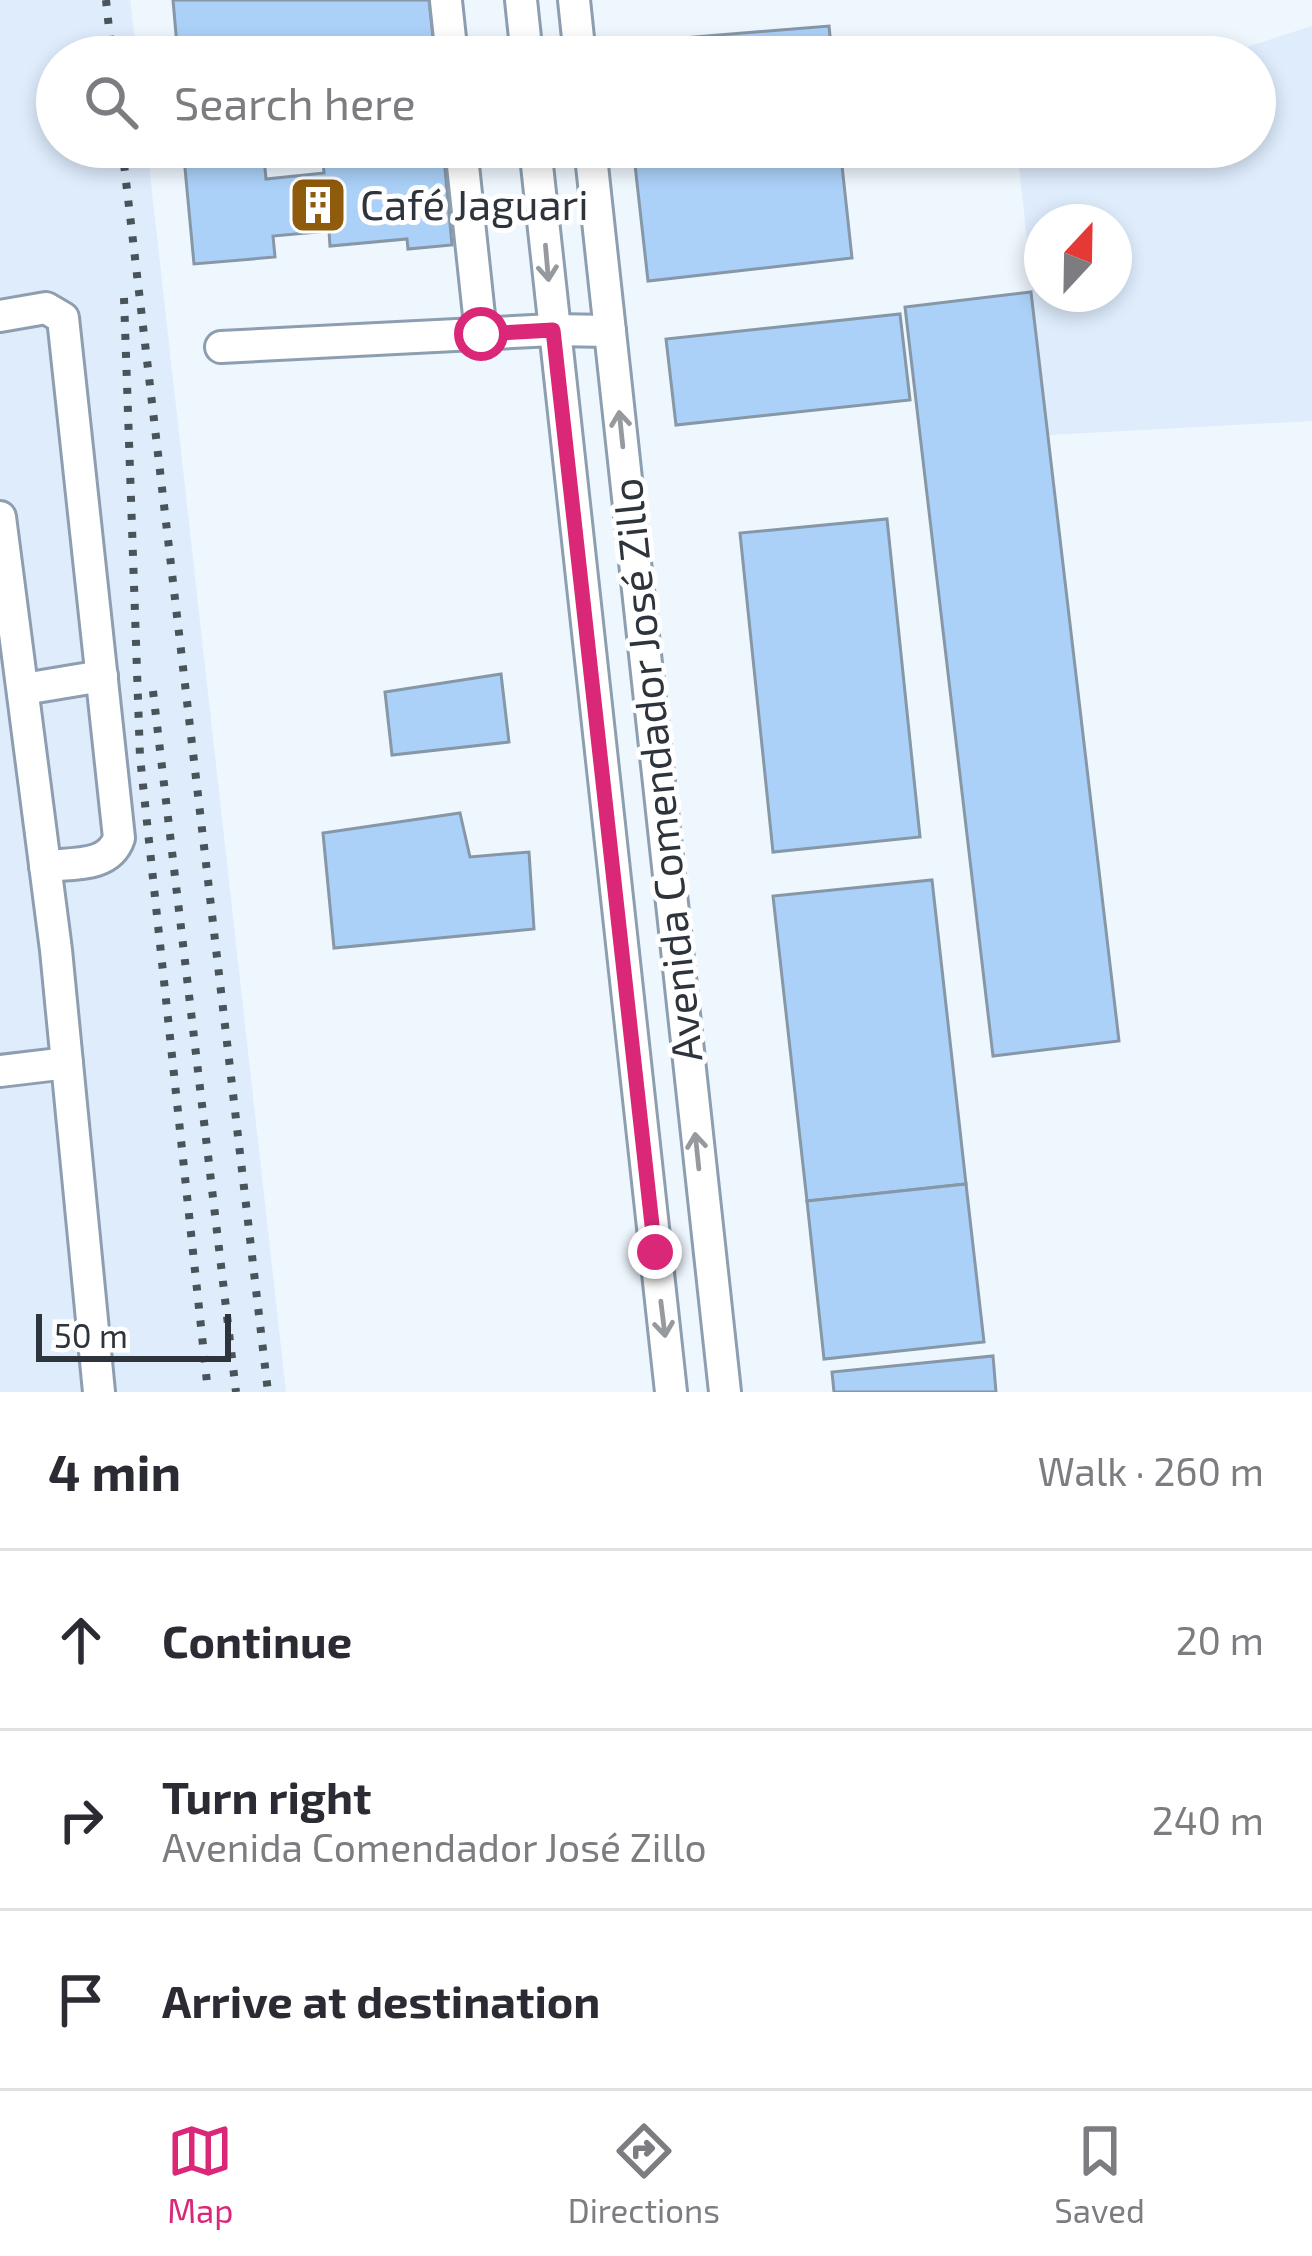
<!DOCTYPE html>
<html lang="en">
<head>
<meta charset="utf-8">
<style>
  :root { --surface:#fff; --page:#f7f7f7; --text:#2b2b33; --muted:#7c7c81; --line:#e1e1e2; --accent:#db2777 }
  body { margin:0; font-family:"Exo 2",sans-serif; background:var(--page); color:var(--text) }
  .compass { position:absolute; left:1024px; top:204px; width:108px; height:108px; border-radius:50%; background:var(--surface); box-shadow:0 6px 18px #0003; rotate:22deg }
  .scale { position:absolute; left:36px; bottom:30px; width:195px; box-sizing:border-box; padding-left:12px; border:6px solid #2d343c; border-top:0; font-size:33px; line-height:42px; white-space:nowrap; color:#2d343c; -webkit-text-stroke:9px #fff; paint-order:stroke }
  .stop { position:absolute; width:36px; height:36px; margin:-27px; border:9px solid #db2777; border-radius:50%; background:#fff }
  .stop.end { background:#db2777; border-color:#fff; box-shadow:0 3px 12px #0008 }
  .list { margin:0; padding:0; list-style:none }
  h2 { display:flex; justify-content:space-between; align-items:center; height:156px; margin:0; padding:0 48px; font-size:51px }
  h2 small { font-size:39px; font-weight:400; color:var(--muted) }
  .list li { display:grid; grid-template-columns:78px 1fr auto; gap:36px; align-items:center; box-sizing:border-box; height:180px; padding:0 48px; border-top:3px solid var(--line) }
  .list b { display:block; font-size:45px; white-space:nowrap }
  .list p { margin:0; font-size:39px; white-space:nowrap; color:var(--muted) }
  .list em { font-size:39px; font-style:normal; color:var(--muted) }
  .icon { flex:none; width:66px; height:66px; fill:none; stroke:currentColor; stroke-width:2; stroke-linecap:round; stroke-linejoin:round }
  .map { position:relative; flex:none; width:1312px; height:1392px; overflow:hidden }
  .search { position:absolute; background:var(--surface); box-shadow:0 6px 18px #0003; left:36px; right:36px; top:36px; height:132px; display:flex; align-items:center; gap:30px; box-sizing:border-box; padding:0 42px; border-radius:66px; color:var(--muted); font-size:45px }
  .sheet { height:696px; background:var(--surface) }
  nav { display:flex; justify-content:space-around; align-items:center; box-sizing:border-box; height:168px; border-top:3px solid var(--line); background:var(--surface); font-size:33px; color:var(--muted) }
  nav a { display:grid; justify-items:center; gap:6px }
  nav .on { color:var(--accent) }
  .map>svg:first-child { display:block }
  .built { fill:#deecfc; fill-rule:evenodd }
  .building { fill:#abd1f8; stroke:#8697a8; stroke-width:3 }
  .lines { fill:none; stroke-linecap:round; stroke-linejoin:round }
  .minor-casing { stroke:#8c9eaf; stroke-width:36 }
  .minor { stroke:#fff; stroke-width:30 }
  .rail { stroke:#4a525a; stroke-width:8; stroke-dasharray:6 12; stroke-linecap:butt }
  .oneway { stroke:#969a9e }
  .route { stroke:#db2777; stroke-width:15 }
  .labels { text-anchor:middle; stroke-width:10; stroke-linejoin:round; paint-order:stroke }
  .poi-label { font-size:42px; fill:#2d343c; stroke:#fff; text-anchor:start }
  .street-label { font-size:42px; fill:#2d343c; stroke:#fff }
</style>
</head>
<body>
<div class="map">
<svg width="1312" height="1392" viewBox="0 0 1312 1392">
  <rect width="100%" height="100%" fill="#eef6fe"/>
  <g class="built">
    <path d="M 0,0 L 130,0 L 137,57 L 57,57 L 57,147 L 147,147 L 286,1392 L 0,1392 Z"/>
    <path d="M 1312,26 L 1312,421 L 1048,435 L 1017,147 L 1255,147 L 1255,57 L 1216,57 ZM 1042,222 L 1114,222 L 1114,294 L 1042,294 Z"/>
  </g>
  <g class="building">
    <path d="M 173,0 L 429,0 L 435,57 L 178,57 Z"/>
    <path d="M 829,26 L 832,57 L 623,57 L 621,43 Z"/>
    <path d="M 183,147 L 263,147 L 266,179 L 324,173 L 322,147 L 443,147 L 452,245 L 408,249 L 407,239 L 330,246 L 329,231 L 273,236 L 275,257 L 194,264 Z"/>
    <path d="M 633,147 L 840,147 L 852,258 L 648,281 Z"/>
    <path d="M 1031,292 L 1119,1041 L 993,1056 L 905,307 Z"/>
    <path d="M 900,314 L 910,400 L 676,425 L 666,339 Z"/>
    <path d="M 887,519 L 920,837 L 773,852 L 740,533 Z"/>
    <path d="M 501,674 L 509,742 L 392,755 L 385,692 Z"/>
    <path d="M 460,813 L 470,857 L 529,852 L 534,929 L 334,948 L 323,833 Z"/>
    <path d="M 932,880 L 966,1184 L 807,1201 L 773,896 Z"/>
    <path d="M 966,1184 L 984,1342 L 824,1359 L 807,1201 Z"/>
    <path d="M 993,1356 L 996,1392 L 834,1392 L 832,1372 Z"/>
  </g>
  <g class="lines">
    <g class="minor-casing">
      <g id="minor">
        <path d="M 521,0 L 527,57"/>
        <path d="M 574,0 L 580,57"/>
        <path d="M 446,1 L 452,57"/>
        <path d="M 461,147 L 481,334"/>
        <path d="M 535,147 L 671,1392"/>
        <path d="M 590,147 L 725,1392"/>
        <path d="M 0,316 L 46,308 L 63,318 L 119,838 C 109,868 72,863 45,866"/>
        <path d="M 221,347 L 553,330 L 610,331"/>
        <path d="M 0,517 L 56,950 L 99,1392"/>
        <path d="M 24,689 L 102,676"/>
        <path d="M 0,1071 L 67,1063"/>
      </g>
    </g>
    <use href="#minor" class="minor"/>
    <g class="rail">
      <path d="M 106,0 L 112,57"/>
      <path d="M 122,147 L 268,1392"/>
      <path d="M 124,298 L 140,757 L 208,1392"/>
      <path d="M 153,691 L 236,1392"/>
    </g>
  </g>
  <defs><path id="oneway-shaft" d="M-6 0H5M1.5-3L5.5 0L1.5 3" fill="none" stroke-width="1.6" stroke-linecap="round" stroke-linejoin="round" transform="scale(3)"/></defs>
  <g class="oneway">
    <use href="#oneway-shaft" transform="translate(547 263) rotate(85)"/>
    <use href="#oneway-shaft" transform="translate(621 429) rotate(-96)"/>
    <use href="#oneway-shaft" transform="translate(697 1151) rotate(-96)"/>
    <use href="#oneway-shaft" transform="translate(663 1319) rotate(83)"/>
  </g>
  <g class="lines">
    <path class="route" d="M 481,334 L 553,330 L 655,1252"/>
  </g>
  <defs>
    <g id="building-square" transform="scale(3)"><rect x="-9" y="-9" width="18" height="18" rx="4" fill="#8f5b0d" stroke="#fff"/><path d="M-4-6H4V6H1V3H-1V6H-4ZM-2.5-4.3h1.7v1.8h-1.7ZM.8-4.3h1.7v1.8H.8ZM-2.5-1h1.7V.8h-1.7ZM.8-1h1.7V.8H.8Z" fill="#fff"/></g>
  </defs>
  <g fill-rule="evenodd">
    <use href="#building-square" x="318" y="205"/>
  </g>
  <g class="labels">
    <g class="poi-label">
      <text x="360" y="220">Café Jaguari</text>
    </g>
    <g class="street-label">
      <text transform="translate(657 770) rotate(-96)" y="15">Avenida Comendador José Zillo</text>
    </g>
  </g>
</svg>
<svg class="compass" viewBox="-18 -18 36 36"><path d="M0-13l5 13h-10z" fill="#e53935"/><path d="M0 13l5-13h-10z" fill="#7c7c81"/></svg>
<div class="scale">50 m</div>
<div class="stop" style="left:481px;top:334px"></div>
<div class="stop end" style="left:655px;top:1252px"></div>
<div class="search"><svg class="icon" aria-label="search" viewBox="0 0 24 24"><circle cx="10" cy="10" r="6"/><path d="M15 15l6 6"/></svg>Search here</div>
</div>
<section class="sheet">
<h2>4 min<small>Walk · 260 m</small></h2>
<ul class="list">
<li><svg class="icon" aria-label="ahead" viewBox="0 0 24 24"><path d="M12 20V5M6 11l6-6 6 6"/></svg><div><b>Continue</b></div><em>20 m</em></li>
<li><svg class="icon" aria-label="right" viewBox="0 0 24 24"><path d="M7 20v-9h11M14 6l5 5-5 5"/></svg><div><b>Turn right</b><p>Avenida Comendador José Zillo</p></div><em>240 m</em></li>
<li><svg class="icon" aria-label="arrive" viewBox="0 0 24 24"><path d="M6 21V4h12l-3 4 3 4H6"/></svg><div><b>Arrive at destination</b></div></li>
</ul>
</section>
<nav>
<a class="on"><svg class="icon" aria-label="map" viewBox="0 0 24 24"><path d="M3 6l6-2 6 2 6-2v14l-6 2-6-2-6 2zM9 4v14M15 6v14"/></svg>Map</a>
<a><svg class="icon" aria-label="directions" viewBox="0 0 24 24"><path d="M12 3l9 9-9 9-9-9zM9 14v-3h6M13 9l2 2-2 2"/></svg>Directions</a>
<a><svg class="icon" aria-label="saved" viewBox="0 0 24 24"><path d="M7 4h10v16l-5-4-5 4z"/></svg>Saved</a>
</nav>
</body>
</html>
